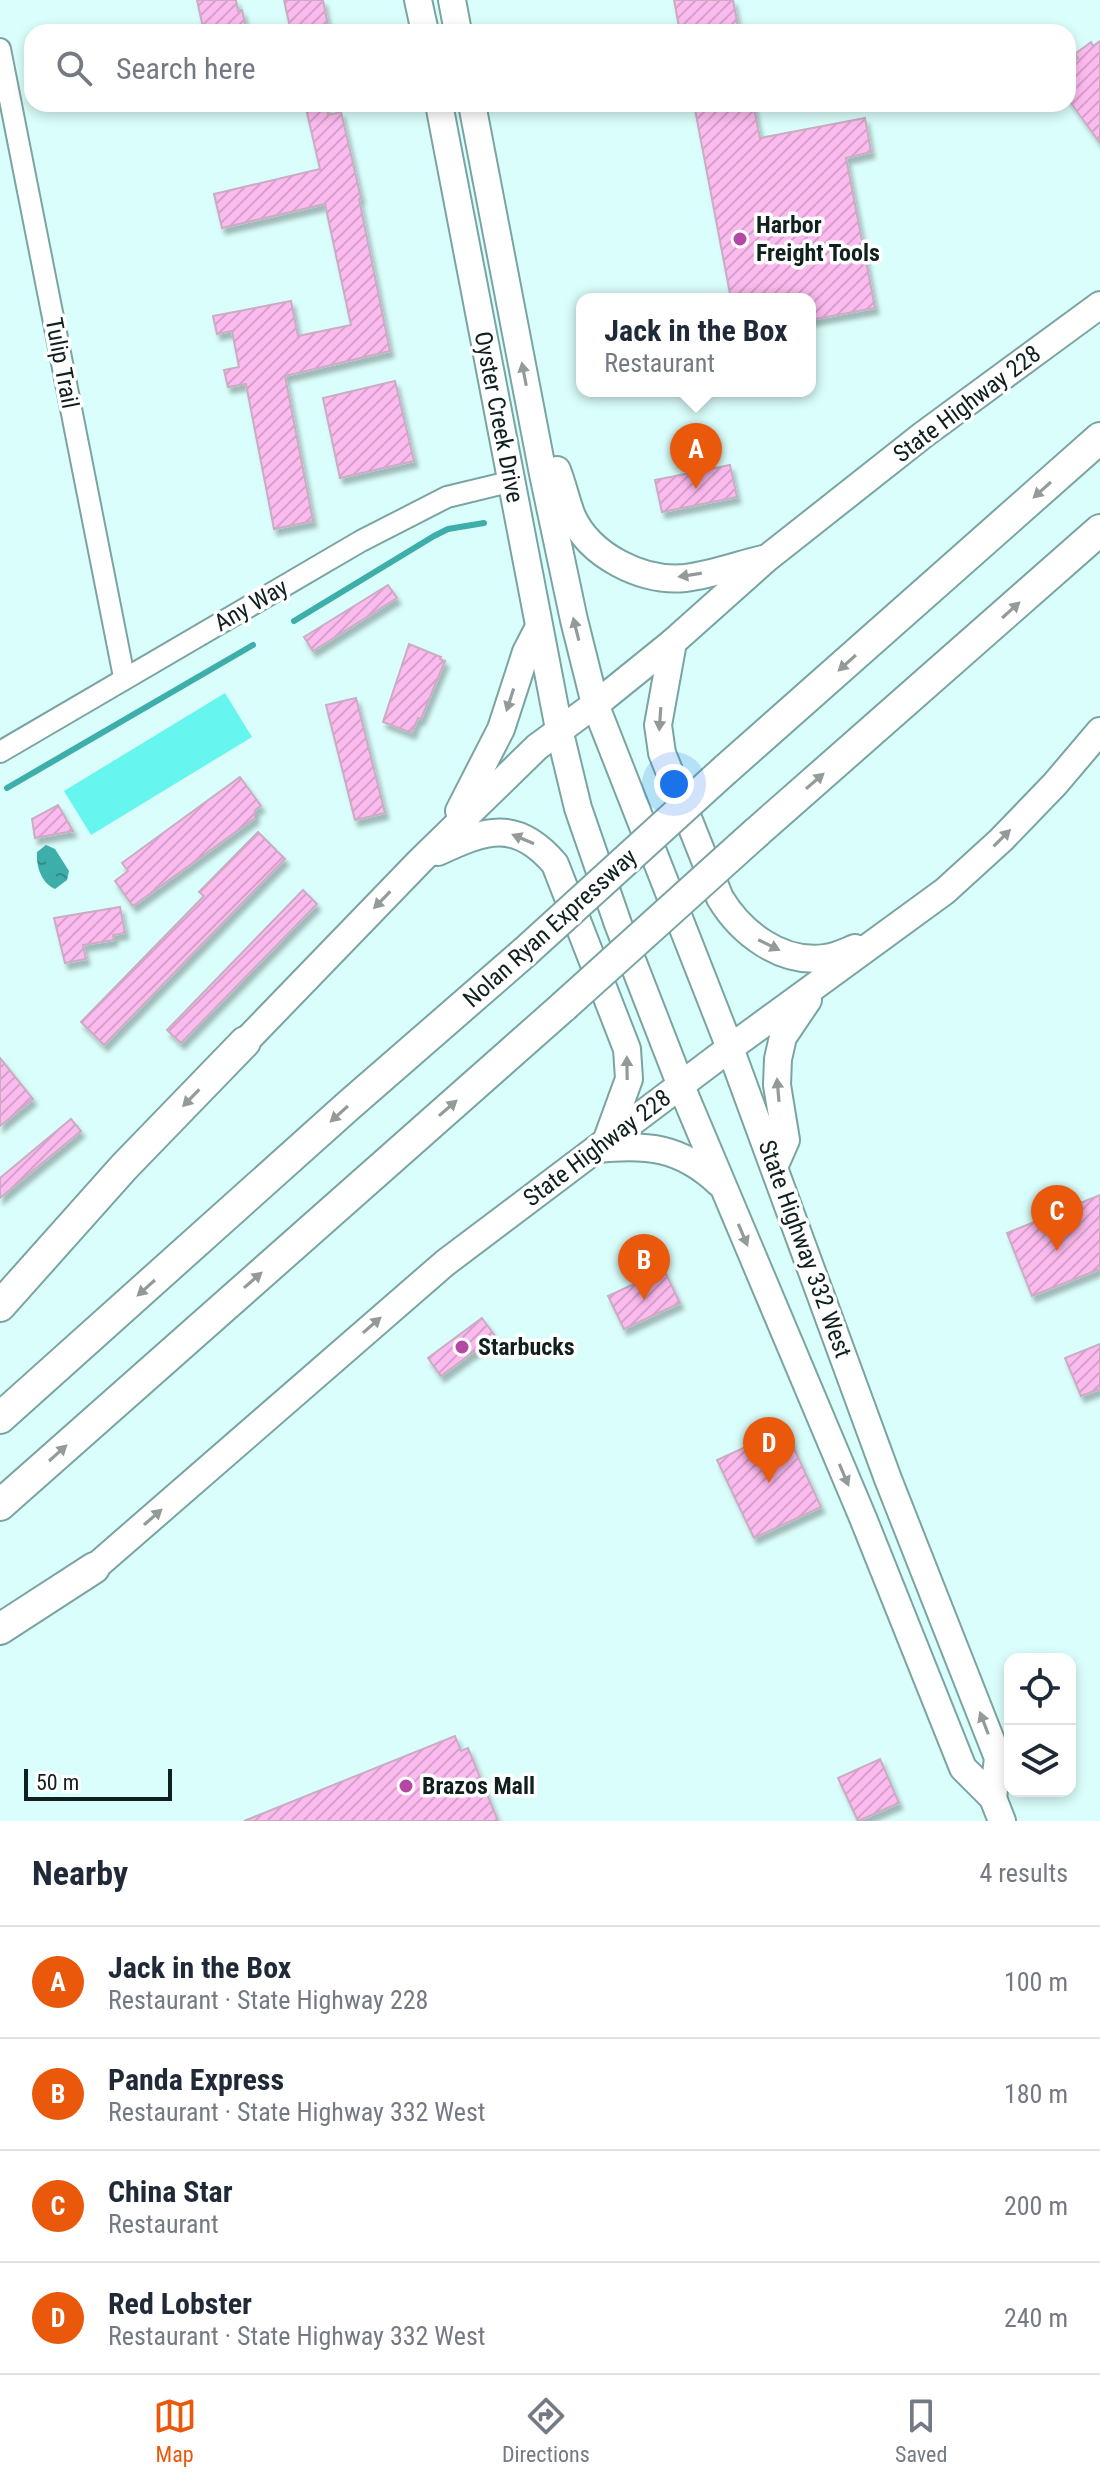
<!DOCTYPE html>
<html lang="en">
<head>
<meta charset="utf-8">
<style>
  :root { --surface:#fff; --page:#f6f6f7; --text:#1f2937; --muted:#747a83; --line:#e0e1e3; --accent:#ea580c }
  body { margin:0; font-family:"Roboto Condensed",sans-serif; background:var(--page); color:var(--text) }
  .controls { position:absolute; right:24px; bottom:24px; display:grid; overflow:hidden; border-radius:16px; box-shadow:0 4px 12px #0003 }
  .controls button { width:72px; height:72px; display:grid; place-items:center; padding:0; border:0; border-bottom:2px solid var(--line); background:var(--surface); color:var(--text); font:40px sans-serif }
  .scale { position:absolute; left:24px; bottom:20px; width:148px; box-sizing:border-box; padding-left:8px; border:4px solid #0f201f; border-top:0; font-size:22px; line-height:28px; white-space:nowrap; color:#0f201f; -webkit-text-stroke:6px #fff; paint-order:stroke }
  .you { position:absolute; left:674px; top:784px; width:28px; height:28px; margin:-20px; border:6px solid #fff; border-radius:50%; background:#1a73e8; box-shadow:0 0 0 12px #1a73e833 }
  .badge { display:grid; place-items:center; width:52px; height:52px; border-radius:50%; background:var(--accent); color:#fff; font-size:26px; font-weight:700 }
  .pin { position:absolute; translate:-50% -66px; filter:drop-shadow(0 2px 4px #0008) }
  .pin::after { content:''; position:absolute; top:42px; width:28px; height:24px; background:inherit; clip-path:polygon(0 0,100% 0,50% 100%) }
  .popup { position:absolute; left:576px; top:293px; width:240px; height:104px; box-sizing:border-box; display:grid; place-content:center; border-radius:16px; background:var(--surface); filter:drop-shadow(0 2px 6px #0005); font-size:26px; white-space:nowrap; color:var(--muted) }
  .popup b { font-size:30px; color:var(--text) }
  .popup::after { content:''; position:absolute; left:50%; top:100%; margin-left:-16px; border:16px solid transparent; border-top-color:var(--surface) }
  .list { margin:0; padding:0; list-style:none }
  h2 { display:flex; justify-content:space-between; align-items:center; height:104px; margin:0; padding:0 32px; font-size:34px }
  h2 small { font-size:26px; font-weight:400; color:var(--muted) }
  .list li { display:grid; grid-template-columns:52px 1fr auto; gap:24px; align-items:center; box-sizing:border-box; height:112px; padding:0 32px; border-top:2px solid var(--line) }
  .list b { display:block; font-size:30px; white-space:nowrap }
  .list p { margin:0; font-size:26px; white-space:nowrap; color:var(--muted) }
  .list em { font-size:26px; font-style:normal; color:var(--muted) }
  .icon { flex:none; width:44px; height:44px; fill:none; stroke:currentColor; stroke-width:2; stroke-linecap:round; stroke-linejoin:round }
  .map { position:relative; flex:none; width:1100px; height:1821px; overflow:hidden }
  .search { position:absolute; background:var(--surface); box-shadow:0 4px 12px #0003; left:24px; right:24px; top:24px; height:88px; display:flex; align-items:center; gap:20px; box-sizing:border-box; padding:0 28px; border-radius:24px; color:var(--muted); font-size:30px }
  .sheet { height:552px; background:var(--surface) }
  nav { display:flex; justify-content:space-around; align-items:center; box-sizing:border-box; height:112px; border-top:2px solid var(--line); background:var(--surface); font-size:22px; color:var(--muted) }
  nav a { display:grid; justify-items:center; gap:4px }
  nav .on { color:var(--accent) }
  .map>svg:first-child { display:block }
  .pitch { fill:#66f5ef }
  .water { fill:url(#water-ripples) }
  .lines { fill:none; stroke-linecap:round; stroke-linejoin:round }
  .stream { stroke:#3daeaa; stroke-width:6 }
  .building { fill:url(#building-hatch); stroke:#caadc3; stroke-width:2; filter:url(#shadow) }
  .minor-casing { stroke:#7aa4a2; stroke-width:24 }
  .major-casing { stroke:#7aa4a2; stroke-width:30 }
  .highway-casing { stroke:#7aa4a2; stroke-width:34 }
  .minor { stroke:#fff; stroke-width:20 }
  .major { stroke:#fff; stroke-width:26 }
  .highway { stroke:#fff; stroke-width:30 }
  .highway-bridge-casing { stroke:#7aa4a2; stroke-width:34; stroke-linecap:butt }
  .highway-bridge { stroke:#fff; stroke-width:30 }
  .oneway { fill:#939b9a }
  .poi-dot { fill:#b547a5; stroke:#fff; stroke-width:3 }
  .labels { text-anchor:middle; stroke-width:7; stroke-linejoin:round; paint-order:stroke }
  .poi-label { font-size:24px; font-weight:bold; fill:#0f201f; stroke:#fff; text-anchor:start }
  .street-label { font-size:24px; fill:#0f201f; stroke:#fff }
</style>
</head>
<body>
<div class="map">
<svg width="1100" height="1821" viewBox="0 0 1100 1821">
  <defs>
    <pattern id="water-ripples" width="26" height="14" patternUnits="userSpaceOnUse" patternTransform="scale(2)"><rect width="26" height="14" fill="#3daeaa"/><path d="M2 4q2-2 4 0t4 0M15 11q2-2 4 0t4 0" fill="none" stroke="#328d8a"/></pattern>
    <pattern id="building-hatch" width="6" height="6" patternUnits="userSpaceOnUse" patternTransform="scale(2)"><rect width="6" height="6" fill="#fcbbef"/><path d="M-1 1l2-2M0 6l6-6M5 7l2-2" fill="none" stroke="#d7a0cc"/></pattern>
    <filter id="shadow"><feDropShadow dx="3.5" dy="6" stdDeviation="2" flood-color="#0004"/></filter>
  </defs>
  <rect width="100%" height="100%" fill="#dafefb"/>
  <path class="pitch" d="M 225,693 L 252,737 L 91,835 L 64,791 Z"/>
  <path class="water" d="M 46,845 L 55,849 L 69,871 L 67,880 L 55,889 C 41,883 36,866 37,852 Z"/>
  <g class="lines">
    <g class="stream">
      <path d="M 294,621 L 434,536 L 448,529 L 484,523"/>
      <path d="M 7,788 L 253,645"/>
    </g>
  </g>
  <g class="building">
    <path d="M 197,0 L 236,0 L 238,11 L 242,10 L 247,32 L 204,32 Z"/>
    <path d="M 284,0 L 323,0 L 328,26 L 291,32 Z"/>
    <path d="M 674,0 L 733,0 L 739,32 L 680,32 Z"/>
    <path d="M 1100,41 L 1100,143 L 1068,99 L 1068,65 L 1078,58 L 1075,54 L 1091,42 L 1093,46 Z"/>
    <path d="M 305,104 L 327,104 L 328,115 L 341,112 L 361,198 L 359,199 L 390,351 L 285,376 L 313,521 L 274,529 L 246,384 L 228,387 L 224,370 L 239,367 L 232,331 L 217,334 L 213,316 L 291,301 L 298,336 L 351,325 L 325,204 L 222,228 L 214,194 L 320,169 Z"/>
    <path d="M 694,104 L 753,104 L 760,138 L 865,118 L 871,152 L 846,158 L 875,308 L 810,320 L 810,299 L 731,299 Z"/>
    <path d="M 395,381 L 414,461 L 340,478 L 323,398 Z"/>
    <path d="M 730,465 L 737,497 L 662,512 L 655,480 Z"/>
    <path d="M 388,585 L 397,598 L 313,651 L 304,637 Z"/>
    <path d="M 409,644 L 441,657 L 440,659 L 445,661 L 421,719 L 418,718 L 412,733 L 383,722 Z"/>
    <path d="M 356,698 L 385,813 L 355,820 L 326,705 Z"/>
    <path d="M 240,777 L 261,806 L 255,810 L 255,818 L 133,906 L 115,881 L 128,871 L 122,863 Z"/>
    <path d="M 58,805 L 73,831 L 35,838 L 32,819 Z"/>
    <path d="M 258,832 L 285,859 L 104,1045 L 81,1022 L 204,896 L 199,892 Z"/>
    <path d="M 303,890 L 317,904 L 181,1043 L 167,1030 Z"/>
    <path d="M 120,907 L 125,933 L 113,935 L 114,940 L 83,945 L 86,959 L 65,963 L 54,918 Z"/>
    <path d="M 0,1058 L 33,1099 L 0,1126 Z"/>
    <path d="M 71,1119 L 81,1131 L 0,1198 L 0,1178 Z"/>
    <path d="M 1100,1195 L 1100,1269 L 1032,1296 L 1007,1233 Z"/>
    <path d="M 664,1270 L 680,1303 L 624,1329 L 608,1296 Z"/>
    <path d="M 482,1318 L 495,1336 L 441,1376 L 428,1358 Z"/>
    <path d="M 1100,1344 L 1100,1389 L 1081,1396 L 1065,1358 Z"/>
    <path d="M 785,1429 L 821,1507 L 754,1538 L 717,1460 Z"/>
    <path d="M 455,1736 L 461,1751 L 468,1748 L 498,1821 L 244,1821 Z"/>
    <path d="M 880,1759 L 899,1803 L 858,1821 L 838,1778 Z"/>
  </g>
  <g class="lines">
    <g class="minor-casing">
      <g id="minor">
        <path d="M 0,49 L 124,677"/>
        <path d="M 0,752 L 361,541 L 447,497 L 513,481"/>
      </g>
    </g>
    <g class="major-casing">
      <g id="major">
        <path d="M 418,0 L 425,32"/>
        <path d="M 452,0 L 458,32"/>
        <path d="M 439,104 L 559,729 L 578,808 L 618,924 L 681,1086 L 863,1518 L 963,1768 L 993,1798 L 1002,1821"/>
        <path d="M 472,104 L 543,474 L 574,620 L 595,704 L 730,1048 L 888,1479 L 998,1758 L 993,1798"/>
        <path d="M 557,470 C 563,485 566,501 572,516 C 590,556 642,582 685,578 C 711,575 738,565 763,559"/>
        <path d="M 673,642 L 658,725 L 662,753 L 720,898 C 741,933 781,964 825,958 C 835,957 845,952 855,948"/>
        <path d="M 459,811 L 501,729 L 526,652 L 539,627"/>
        <path d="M 438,852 C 485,830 516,818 555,864 L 627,1049 L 629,1079 L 606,1142"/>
        <path d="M 245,1042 L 420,861 L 537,747 L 605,697 L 673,642 L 766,559 L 923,435 L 1100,305"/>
        <path d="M 597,1149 C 647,1144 681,1147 719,1183"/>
        <path d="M 775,1165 L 786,1140 L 777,1085 L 778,1059 L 783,1037 L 808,1000"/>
        <path d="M 94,1568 L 445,1263 L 730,1048 L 945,891 L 1001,840 L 1055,784 L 1100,731"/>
      </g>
    </g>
    <g class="highway-casing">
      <g id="highway">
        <path d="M 725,770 L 1100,438"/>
        <path d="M 757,832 L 1100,530"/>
        <path d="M 0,1306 L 124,1167 L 245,1042"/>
        <path d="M 0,1418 L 348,1106 L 525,952"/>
        <path d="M 0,1505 L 564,1006"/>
        <path d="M 0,1629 L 94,1568"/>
      </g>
    </g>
    <use href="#minor" class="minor"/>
    <use href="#major" class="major"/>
    <use href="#highway" class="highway"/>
    <g class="highway-bridge-casing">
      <g id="highway-bridge">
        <path d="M 525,952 L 725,770"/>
        <path d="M 564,1006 L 757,832"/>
      </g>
    </g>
    <use href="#highway-bridge" class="highway-bridge"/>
  </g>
  <defs><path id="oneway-solid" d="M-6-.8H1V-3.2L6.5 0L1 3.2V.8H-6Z" transform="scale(2)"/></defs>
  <g class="oneway">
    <use href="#oneway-solid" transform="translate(524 374) rotate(-101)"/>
    <use href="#oneway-solid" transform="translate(1042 490) rotate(138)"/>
    <use href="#oneway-solid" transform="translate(690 575) rotate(171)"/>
    <use href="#oneway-solid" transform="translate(1011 610) rotate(-42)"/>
    <use href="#oneway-solid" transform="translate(576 629) rotate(-104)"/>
    <use href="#oneway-solid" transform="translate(847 663) rotate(138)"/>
    <use href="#oneway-solid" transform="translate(510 700) rotate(108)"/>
    <use href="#oneway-solid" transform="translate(660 719) rotate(94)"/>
    <use href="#oneway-solid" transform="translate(815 781) rotate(-41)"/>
    <use href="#oneway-solid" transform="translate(1002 838) rotate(-45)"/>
    <use href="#oneway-solid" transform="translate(523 839) rotate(-157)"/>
    <use href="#oneway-solid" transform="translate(382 900) rotate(134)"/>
    <use href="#oneway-solid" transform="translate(769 945) rotate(26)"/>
    <use href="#oneway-solid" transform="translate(627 1068) rotate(-91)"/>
    <use href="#oneway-solid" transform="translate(778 1090) rotate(-95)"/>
    <use href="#oneway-solid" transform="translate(191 1098) rotate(134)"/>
    <use href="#oneway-solid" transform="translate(448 1108) rotate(-41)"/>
    <use href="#oneway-solid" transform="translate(339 1114) rotate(138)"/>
    <use href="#oneway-solid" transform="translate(743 1235) rotate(67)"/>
    <use href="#oneway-solid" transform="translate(253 1280) rotate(-41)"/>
    <use href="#oneway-solid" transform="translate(146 1288) rotate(138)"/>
    <use href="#oneway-solid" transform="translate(372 1325) rotate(-41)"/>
    <use href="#oneway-solid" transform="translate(58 1453) rotate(-42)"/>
    <use href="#oneway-solid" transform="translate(844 1475) rotate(67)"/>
    <use href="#oneway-solid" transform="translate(153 1517) rotate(-41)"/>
    <use href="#oneway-solid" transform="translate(984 1723) rotate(-111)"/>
  </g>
  <g class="poi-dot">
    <circle cx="740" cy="239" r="8"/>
    <circle cx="462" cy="1347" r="8"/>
    <circle cx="406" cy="1786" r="8"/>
  </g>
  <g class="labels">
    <g class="poi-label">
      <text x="756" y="233">Harbor<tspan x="756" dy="28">Freight Tools</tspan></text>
      <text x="478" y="1355">Starbucks</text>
      <text x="422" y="1794">Brazos Mall</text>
    </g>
    <g class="street-label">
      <text transform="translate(62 363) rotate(79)" y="8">Tulip Trail</text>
      <text transform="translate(967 404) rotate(-37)" y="8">State Highway 228</text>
      <text transform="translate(499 417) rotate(79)" y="8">Oyster Creek Drive</text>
      <text transform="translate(251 605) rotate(-30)" y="8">Any Way</text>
      <text transform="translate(550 928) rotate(-42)" y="8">Nolan Ryan Expressway</text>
      <text transform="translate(597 1148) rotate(-37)" y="8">State Highway 228</text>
      <text transform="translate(805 1249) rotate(70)" y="8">State Highway 332 West</text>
    </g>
  </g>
</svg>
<div class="controls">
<button><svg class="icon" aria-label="locate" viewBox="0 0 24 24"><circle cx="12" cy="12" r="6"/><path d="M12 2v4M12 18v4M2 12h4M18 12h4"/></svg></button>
<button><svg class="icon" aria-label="layers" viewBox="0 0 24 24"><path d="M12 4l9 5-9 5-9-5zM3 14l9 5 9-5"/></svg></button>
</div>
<div class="scale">50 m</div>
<div class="you"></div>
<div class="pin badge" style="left:696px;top:489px">A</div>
<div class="popup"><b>Jack in the Box</b>Restaurant</div>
<div class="pin badge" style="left:644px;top:1300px">B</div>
<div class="pin badge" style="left:1057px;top:1251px">C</div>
<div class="pin badge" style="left:769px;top:1483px">D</div>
<div class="search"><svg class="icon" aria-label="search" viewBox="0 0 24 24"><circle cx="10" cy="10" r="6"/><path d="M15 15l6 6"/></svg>Search here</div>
</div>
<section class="sheet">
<h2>Nearby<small>4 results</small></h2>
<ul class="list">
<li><span class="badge">A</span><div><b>Jack in the Box</b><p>Restaurant · State Highway 228</p></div><em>100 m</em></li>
<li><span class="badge">B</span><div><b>Panda Express</b><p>Restaurant · State Highway 332 West</p></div><em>180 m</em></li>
<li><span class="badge">C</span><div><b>China Star</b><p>Restaurant</p></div><em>200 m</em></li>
<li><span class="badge">D</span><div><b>Red Lobster</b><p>Restaurant · State Highway 332 West</p></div><em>240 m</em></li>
</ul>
</section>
<nav>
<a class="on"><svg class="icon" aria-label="map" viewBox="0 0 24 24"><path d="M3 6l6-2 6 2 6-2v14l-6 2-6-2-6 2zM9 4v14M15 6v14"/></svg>Map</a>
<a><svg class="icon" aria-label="directions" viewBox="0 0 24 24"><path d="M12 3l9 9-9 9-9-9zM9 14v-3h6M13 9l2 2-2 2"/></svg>Directions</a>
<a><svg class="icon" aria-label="saved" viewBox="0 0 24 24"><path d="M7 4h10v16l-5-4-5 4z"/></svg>Saved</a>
</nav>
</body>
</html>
